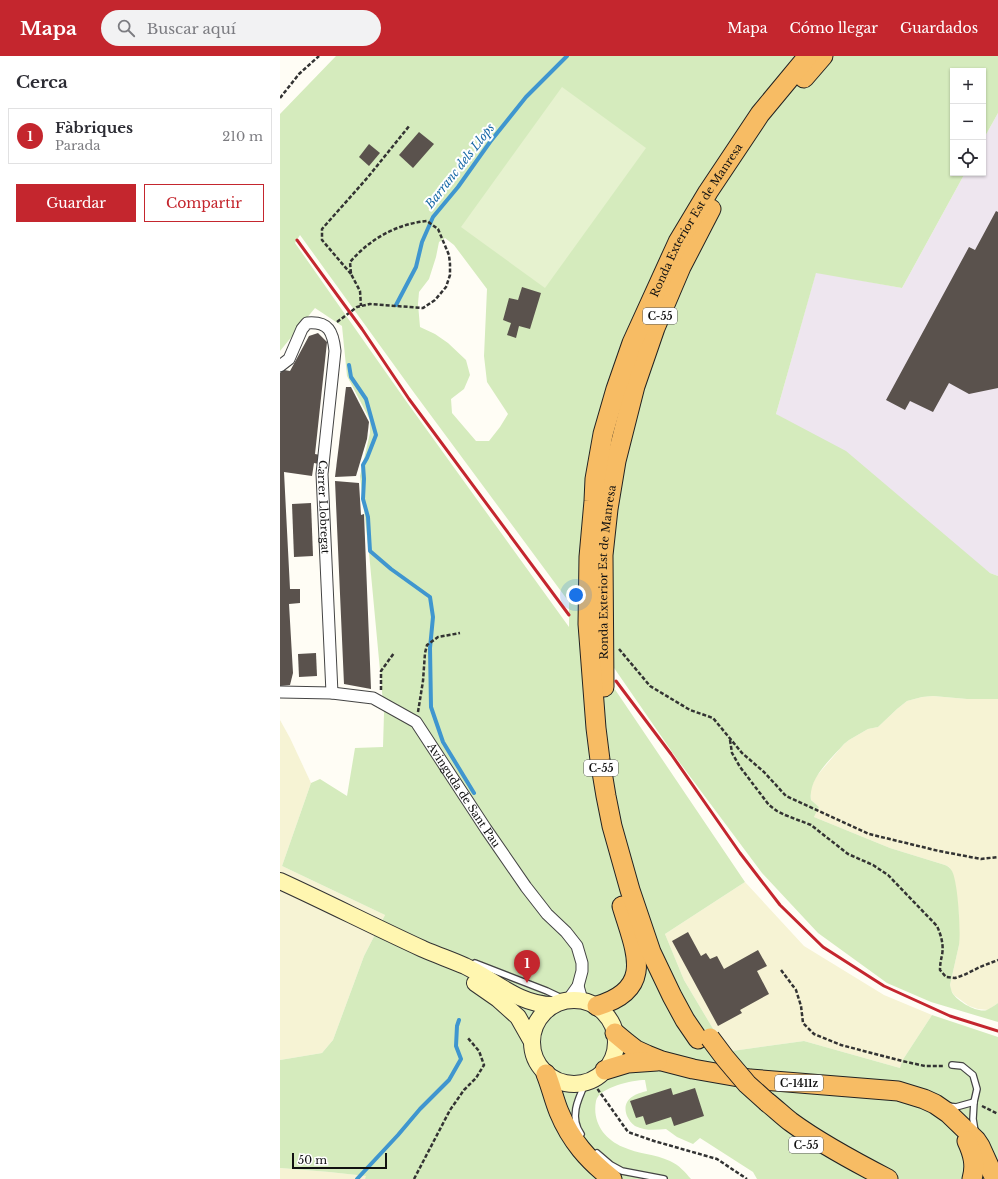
<!DOCTYPE html>
<html lang="es">
<head>
<meta charset="utf-8">
<style>
  :root { --surface:#fff; --page:#f2f2f3; --text:#2b2b33; --muted:#7c7c81; --line:#e1e1e2; --accent:#c4262e }
  body { margin:0; font-family:"Libre Baskerville",serif; background:var(--page); color:var(--text) }
  .controls { position:absolute; right:12px; top:12px; display:grid; overflow:hidden; border-radius:0px; box-shadow:0 1px 3px #0004 }
  .controls button { width:36px; height:36px; display:grid; place-items:center; padding:0; border:0; border-bottom:1px solid var(--line); background:var(--surface); color:var(--text); font:20px sans-serif }
  .scale { position:absolute; left:12px; bottom:10px; width:95px; box-sizing:border-box; padding-left:4px; border:2px solid #111; border-top:0; font-size:11px; line-height:14px; white-space:nowrap; color:#111; -webkit-text-stroke:3px #fff; paint-order:stroke }
  .you { position:absolute; left:296px; top:539px; width:14px; height:14px; margin:-10px; border:3px solid #fff; border-radius:50%; background:#1a73e8; box-shadow:0 0 0 6px #1a73e833 }
  .badge { display:grid; place-items:center; width:26px; height:26px; border-radius:50%; background:var(--accent); color:#fff; font-size:13px; font-weight:700 }
  .pin { position:absolute; translate:-50% -33px; filter:drop-shadow(0 1px 2px #0008) }
  .pin::after { content:''; position:absolute; top:21px; width:14px; height:12px; background:inherit; clip-path:polygon(0 0,100% 0,50% 100%) }
  .list { margin:0; padding:0; list-style:none }
  h2 { display:flex; justify-content:space-between; align-items:center; height:52px; margin:0; padding:0 16px; font-size:17px }
  h2 small { font-size:13px; font-weight:400; color:var(--muted) }
  .list li { display:grid; grid-template-columns:26px 1fr auto; gap:12px; align-items:center; box-sizing:border-box; height:56px; margin:0 8px 8px; padding:0 8px; border:1px solid var(--line); border-radius:0px }
  .list b { display:block; font-size:15px; white-space:nowrap }
  .list p { margin:0; font-size:13px; white-space:nowrap; color:var(--muted) }
  .list em { font-size:13px; font-style:normal; color:var(--muted) }
  .actions { display:flex; gap:8px; padding:12px 16px }
  .actions a { flex:1; padding:9px 0; border:1px solid var(--accent); border-radius:0px; text-align:center; font-size:14px; color:var(--accent) }
  .actions .main { background:var(--accent); color:#fff }
  .icon { flex:none; width:22px; height:22px; fill:none; stroke:currentColor; stroke-width:2; stroke-linecap:round; stroke-linejoin:round }
  .map { position:relative; flex:none; width:718px; height:1123px; overflow:hidden }
  header { display:flex; align-items:center; gap:24px; box-sizing:border-box; height:56px; padding:0 20px; background:var(--accent); color:#fff }
  header strong { font-size:19px }
  nav { display:flex; gap:22px; margin-inline-start:auto; font-size:14px }
  .search { width:280px; height:36px; background:var(--page); display:flex; align-items:center; gap:10px; box-sizing:border-box; padding:0 14px; border-radius:22px; color:var(--muted); font-size:15px }
  main { display:flex }
  aside { flex:1; background:var(--surface) }
  .map>svg:first-child { display:block }
  .industrial { fill:#eee6ef }
  .farmland { fill:#f6f3d4 }
  .green { fill:#d5ebbd; fill-rule:evenodd }
  .pitch { fill:#e6f2cf }
  .lines { fill:none; stroke-linecap:round; stroke-linejoin:round }
  .stream { stroke:#3f96cf; stroke-width:4 }
  .building { fill:#5a524d }
  .service-casing { stroke:#444; stroke-width:8 }
  .minor-casing { stroke:#444; stroke-width:13 }
  .secondary-casing { stroke:#333; stroke-width:18 }
  .trunk-casing { stroke:#222; stroke-width:21 }
  .path { stroke:#333; stroke-width:2.5; stroke-dasharray:4 2; stroke-linecap:butt }
  .service { stroke:#fff; stroke-width:5.5 }
  .minor { stroke:#fff; stroke-width:11 }
  .secondary { stroke:#fff6b0; stroke-width:16 }
  .trunk { stroke:#f7bc64; stroke-width:19 }
  .rail { stroke:#c4262e; stroke-width:3 }
  .trunk-bridge-casing { stroke:#222; stroke-width:21; stroke-linecap:butt }
  .trunk-bridge { stroke:#f7bc64; stroke-width:19 }
  .labels { text-anchor:middle; stroke-width:4; stroke-linejoin:round; paint-order:stroke }
  .shield { fill:#fff; stroke:#585858; stroke-width:1 }
  .shield-label { font-size:10px; font-weight:bold; fill:#111 }
  .street-label { font-size:11px; fill:#111; stroke:#fff }
  .water-label { font-size:12px; font-style:italic; fill:#1768a6; stroke:#fff }
</style>
</head>
<body>
<header>
<strong>Mapa</strong>
<div class="search"><svg class="icon" aria-label="search" viewBox="0 0 24 24"><circle cx="10" cy="10" r="6"/><path d="M15 15l6 6"/></svg>Buscar aquí</div>
<nav><a>Mapa</a><a>Cómo llegar</a><a>Guardados</a></nav>
</header>
<main>
<aside>
<h2>Cerca<small></small></h2>
<ul class="list">
<li><span class="badge">1</span><div><b>Fàbriques</b><p>Parada</p></div><em>210 m</em></li>
</ul>
<div class="actions"><a class="main">Guardar</a><a>Compartir</a></div>
</aside>
<div class="map">
<svg width="718" height="1123" viewBox="0 0 718 1123">
  <rect width="100%" height="100%" fill="#fffdf5"/>
  <path class="industrial" d="M 718,57 L 718,520 L 710,517 L 496,358 L 536,216 L 622,232 L 685,117 L 703,117 L 703,84 Z"/>
  <g class="farmland">
    <path d="M 653,640 L 687,643 L 718,643 L 718,947 L 708,954 L 698,953 L 689,950 L 674,939 L 671,934 L 670,929 L 679,889 L 679,860 L 675,827 L 672,816 L 669,811 L 665,809 L 610,792 L 534,761 L 539,751 L 531,744 L 531,733 L 535,722 L 564,688 L 569,684 L 588,673 L 598,671 L 617,653 L 627,645 L 642,641 Z"/>
    <path d="M 0,664 L 10,682 L 31,727 L 2,810 L 105,859 L 84,900 L 53,984 L 42,997 L 0,1004 Z"/>
    <path d="M 465,826 L 524,890 L 604,939 L 652,959 L 622,1005 L 620,1012 L 524,985 L 452,995 L 432,971 L 404,924 L 385,878 Z"/>
    <path d="M 0,1112 L 49,1116 L 87,1120 L 85,1123 L 0,1123 Z"/>
  </g>
  <path class="green" d="M 56,0 L 718,0 L 718,57 L 703,84 L 703,15 L 673,15 L 673,117 L 685,117 L 622,232 L 536,217 L 496,358 L 566,395 L 710,517 L 718,520 L 718,643 L 687,643 L 653,640 L 642,641 L 627,645 L 617,653 L 598,671 L 588,673 L 569,684 L 564,688 C 551,703 528,722 531,744 L 539,751 L 534,761 L 610,792 L 665,809 C 668,810 670,812 672,815 C 678,826 681,876 679,889 C 676,902 673,916 670,929 C 671,932 671,935 673,938 C 679,946 697,957 707,954 C 711,952 715,949 718,947 L 718,966 L 651,946 L 607,927 L 538,877 L 482,817 L 397,703 L 332,609 L 332,629 L 465,826 L 385,878 L 404,924 L 432,971 L 452,995 L 524,985 L 620,1012 L 622,1005 L 652,959 L 718,981 L 718,1123 L 477,1123 L 473,1116 L 420,1082 L 413,1088 L 397,1081 L 386,1073 C 375,1074 365,1075 355,1070 C 351,1067 349,1064 347,1060 C 341,1044 354,1038 367,1035 L 365,1024 C 353,1024 319,1031 316,1045 C 312,1066 324,1083 343,1091 C 358,1098 375,1098 390,1105 C 399,1109 405,1116 411,1123 L 85,1123 L 86,1120 L 49,1116 L 0,1112 L 0,1004 L 42,997 L 53,984 L 84,900 L 105,859 L 2,810 L 31,727 L 40,723 L 67,740 L 75,692 L 103,691 L 104,657 L 89,497 L 80,420 L 90,377 L 90,364 L 67,320 L 62,270 L 35,252 L 0,295 L 0,58 ZM 20,179 L 135,338 L 289,546 L 289,571 L 126,345 L 15,187 ZM 165,182 L 174,189 L 207,233 L 204,300 L 207,326 L 228,358 L 220,371 L 209,385 L 196,385 L 172,357 L 171,343 L 184,333 L 190,319 L 186,304 L 168,287 L 155,278 L 140,271 L 138,248 L 139,236 L 149,223 L 156,201 L 159,186 Z"/>
  <path class="pitch" d="M 282,31 L 366,92 L 265,232 L 181,171 Z"/>
  <g class="lines">
    <g class="stream">
      <path d="M 116,249 L 136,211 L 142,186 L 153,161 L 178,131 L 210,86 L 246,41 L 287,0"/>
      <path d="M 69,309 L 71,321 L 86,343 L 96,379 L 87,402 L 83,409 L 84,423 L 83,443 L 88,461 L 90,495 L 111,513 L 150,541 L 153,561 L 150,592 L 151,651 L 163,686 L 194,737"/>
      <path d="M 77,1123 L 118,1079 L 140,1053 L 169,1024 L 181,1003 L 176,990 L 177,970 L 179,964"/>
    </g>
  </g>
  <g class="building">
    <path d="M 139,76 L 154,88 L 133,112 L 119,99 Z"/>
    <path d="M 89,88 L 100,97 L 89,110 L 79,101 Z"/>
    <path d="M 716,155 L 718,156 L 718,332 L 689,338 L 669,327 L 653,356 L 630,345 L 625,354 L 606,344 L 689,191 L 695,194 Z"/>
    <path d="M 242,231 L 261,237 L 250,273 L 239,270 L 236,282 L 227,279 L 231,267 L 223,264 L 229,242 L 238,244 Z"/>
    <path d="M 38,277 L 47,286 L 35,398 L 40,399 L 39,408 L 34,407 L 32,420 L 4,416 L 10,533 L 20,533 L 20,547 L 9,548 L 13,617 L 10,629 L 0,630 L 0,317 L 4,314 L 10,315 L 29,280 Z"/>
    <path d="M 66,331 L 71,331 L 89,366 L 87,383 L 76,420 L 55,421 Z"/>
    <path d="M 55,425 L 79,427 L 81,459 L 84,458 L 91,633 L 64,628 Z"/>
    <path d="M 31,447 L 33,500 L 14,501 L 12,448 Z"/>
    <path d="M 36,597 L 37,620 L 19,621 L 18,598 Z"/>
    <path d="M 408,876 L 421,900 L 426,897 L 430,903 L 437,900 L 444,913 L 478,894 L 487,910 L 477,915 L 489,938 L 460,954 L 462,957 L 438,970 L 392,885 Z"/>
    <path d="M 391,1032 L 393,1039 L 415,1032 L 424,1060 L 394,1070 L 391,1061 L 366,1069 L 363,1060 L 356,1062 L 350,1045 Z"/>
  </g>
  <g class="lines">
    <g class="service-casing">
      <g id="service">
        <path d="M 195,907 L 267,935 L 286,944"/>
        <path d="M 672,1009 L 682,1010 L 693,1019 L 697,1033 L 694,1046 L 693,1063 L 695,1075"/>
        <path d="M 668,1050 L 676,1051 L 694,1046"/>
        <path d="M 301,1078 C 289,1061 298,1043 306,1026"/>
        <path d="M 317,1097 L 331,1109 L 342,1115 L 384,1123"/>
      </g>
    </g>
    <g class="minor-casing">
      <g id="minor">
        <path id="s1" d="M 0,310 L 9,303 L 22,273 L 27,267 C 49,265 53,276 55,295 L 42,418 L 52,637"/>
        <path id="s2" d="M 0,636 L 52,637 L 93,642 L 136,666 L 206,773 L 246,831 L 267,858 L 286,876 L 297,890 L 302,907 L 302,915 L 298,930 L 288,944"/>
        <path d="M 298,930 L 302,944"/>
      </g>
    </g>
    <g class="secondary-casing">
      <g id="secondary">
        <path d="M 0,825 C 48,847 95,871 143,893 C 157,899 171,904 185,910 C 214,924 239,949 273,949"/>
        <path d="M 195,927 L 218,943 L 238,961 L 251,984"/>
        <circle cx="294" cy="986" r="42"/>
      </g>
    </g>
    <g class="trunk-casing">
      <g id="trunk">
        <path d="M 524,22 L 543,0"/>
        <path id="s3" d="M 324,631 L 323,499 L 328,453 L 336,405 L 355,330 L 375,272 L 401,211 L 431,153"/>
        <path d="M 317,950 C 376,933 355,894 342,850"/>
        <path d="M 335,977 L 347,987 L 356,994 L 367,999 L 382,1005 L 413,1013 L 470,1023 L 618,1035 L 644,1043 L 655,1048 L 668,1057 L 696,1084 L 700,1090 L 715,1123"/>
        <path id="s4" d="M 418,983 L 405,964 L 392,940 L 371,896 L 350,834 L 332,770 L 326,740 L 320,704 L 316,672 L 308,568 L 309,501 L 314,445 L 315,423 L 323,378 L 336,333 L 352,287 L 398,186 L 428,136 L 480,58 L 528,0"/>
        <path d="M 325,1014 L 348,1007 L 377,1005"/>
        <path d="M 266,1018 C 271,1030 274,1044 279,1056 C 291,1085 308,1104 332,1123"/>
        <path d="M 487,1046 C 495,1052 503,1060 511,1066 C 541,1088 575,1106 608,1123"/>
        <path d="M 687,1085 C 693,1098 696,1109 692,1123"/>
      </g>
    </g>
    <g class="path">
      <path d="M 0,42 L 19,18 L 39,0"/>
      <path d="M 71,218 L 42,184 L 42,173 L 88,121 L 130,69"/>
      <path d="M 57,266 L 77,251 L 90,248 L 143,252 L 155,244 L 166,231 L 170,219 L 170,208 L 169,199 L 158,173 L 147,165 C 116,168 90,183 70,206 L 71,218 L 80,235 L 81,250"/>
      <path d="M 339,593 L 370,630 L 410,654 L 433,662 L 462,697 L 484,716 L 506,740 L 589,778 L 659,795 L 701,803 L 718,801"/>
      <path d="M 101,634 L 101,615 L 114,597"/>
      <path d="M 138,656 L 143,625 L 145,597 L 147,589 L 158,581 L 180,577"/>
      <path d="M 450,684 L 452,697 L 460,711 L 489,749 L 497,755 L 505,759 L 531,769 L 568,798 L 593,809 L 608,819 L 657,870 C 661,879 664,889 662,899 C 661,904 660,908 660,914 L 666,921 L 675,922 L 684,919 L 700,911 L 718,904"/>
      <path d="M 501,914 L 516,934 L 521,950 L 523,967 L 534,978 L 561,989 L 622,1005 L 645,1010 L 664,1010"/>
      <path d="M 314,1028 L 348,1076 L 374,1085 L 437,1103 L 467,1123"/>
      <path d="M 702,1050 L 718,1058"/>
      <path d="M 134,1123 L 170,1054 L 184,1034 L 196,1022 L 204,1009 L 199,995 L 187,981"/>
    </g>
    <use href="#service" class="service"/>
    <use href="#minor" class="minor"/>
    <use href="#secondary" class="secondary"/>
    <use href="#trunk" class="trunk"/>
    <g class="rail">
      <path d="M 17,184 L 82,273 L 129,343 L 289,559"/>
      <path d="M 336,625 L 391,698 L 460,797 L 500,849 L 543,891 L 604,930 L 670,960 L 718,975"/>
    </g>
    <g class="trunk-bridge-casing">
      <path id="trunk-bridge" d="M 430,982 L 445,1002 L 467,1028 L 487,1046"/>
    </g>
    <use href="#trunk-bridge" class="trunk-bridge"/>
  </g>
  <g class="labels">
    <g class="shield">
      <rect x="363" y="252" width="34" height="16" rx="3"/>
      <rect x="304" y="704" width="34" height="16" rx="3"/>
      <rect x="495" y="1019" width="48" height="16" rx="3"/>
      <rect x="509" y="1081" width="34" height="16" rx="3"/>
    </g>
    <g class="shield-label">
      <text x="380" y="264">C-55</text>
      <text x="321" y="716">C-55</text>
      <text x="519" y="1031">C-1411z</text>
      <text x="526" y="1093">C-55</text>
    </g>
    <g class="street-label">
      <text dy="4" stroke="none"><textPath href="#s4" startOffset="860">Ronda Exterior Est de Manresa</textPath></text>
      <text dy="4" stroke="none"><textPath href="#s1" startOffset="255">Carrer Llobregat</textPath></text>
      <text dy="4" stroke="none"><textPath href="#s3" startOffset="115">Ronda Exterior Est de Manresa</textPath></text>
      <text dy="4" stroke="none"><textPath href="#s2" startOffset="230">Avinguda de Sant Pau</textPath></text>
    </g>
    <g class="water-label">
      <text transform="translate(180 110) rotate(-52)" y="4">Barranc dels Llops</text>
    </g>
  </g>
</svg>
<div class="controls">
<button>+</button>
<button>−</button>
<button><svg class="icon" aria-label="locate" viewBox="0 0 24 24"><circle cx="12" cy="12" r="6"/><path d="M12 2v4M12 18v4M2 12h4M18 12h4"/></svg></button>
</div>
<div class="scale">50 m</div>
<div class="you"></div>
<div class="pin badge" style="left:247px;top:927px">1</div>
</div>
</main>
</body>
</html>
